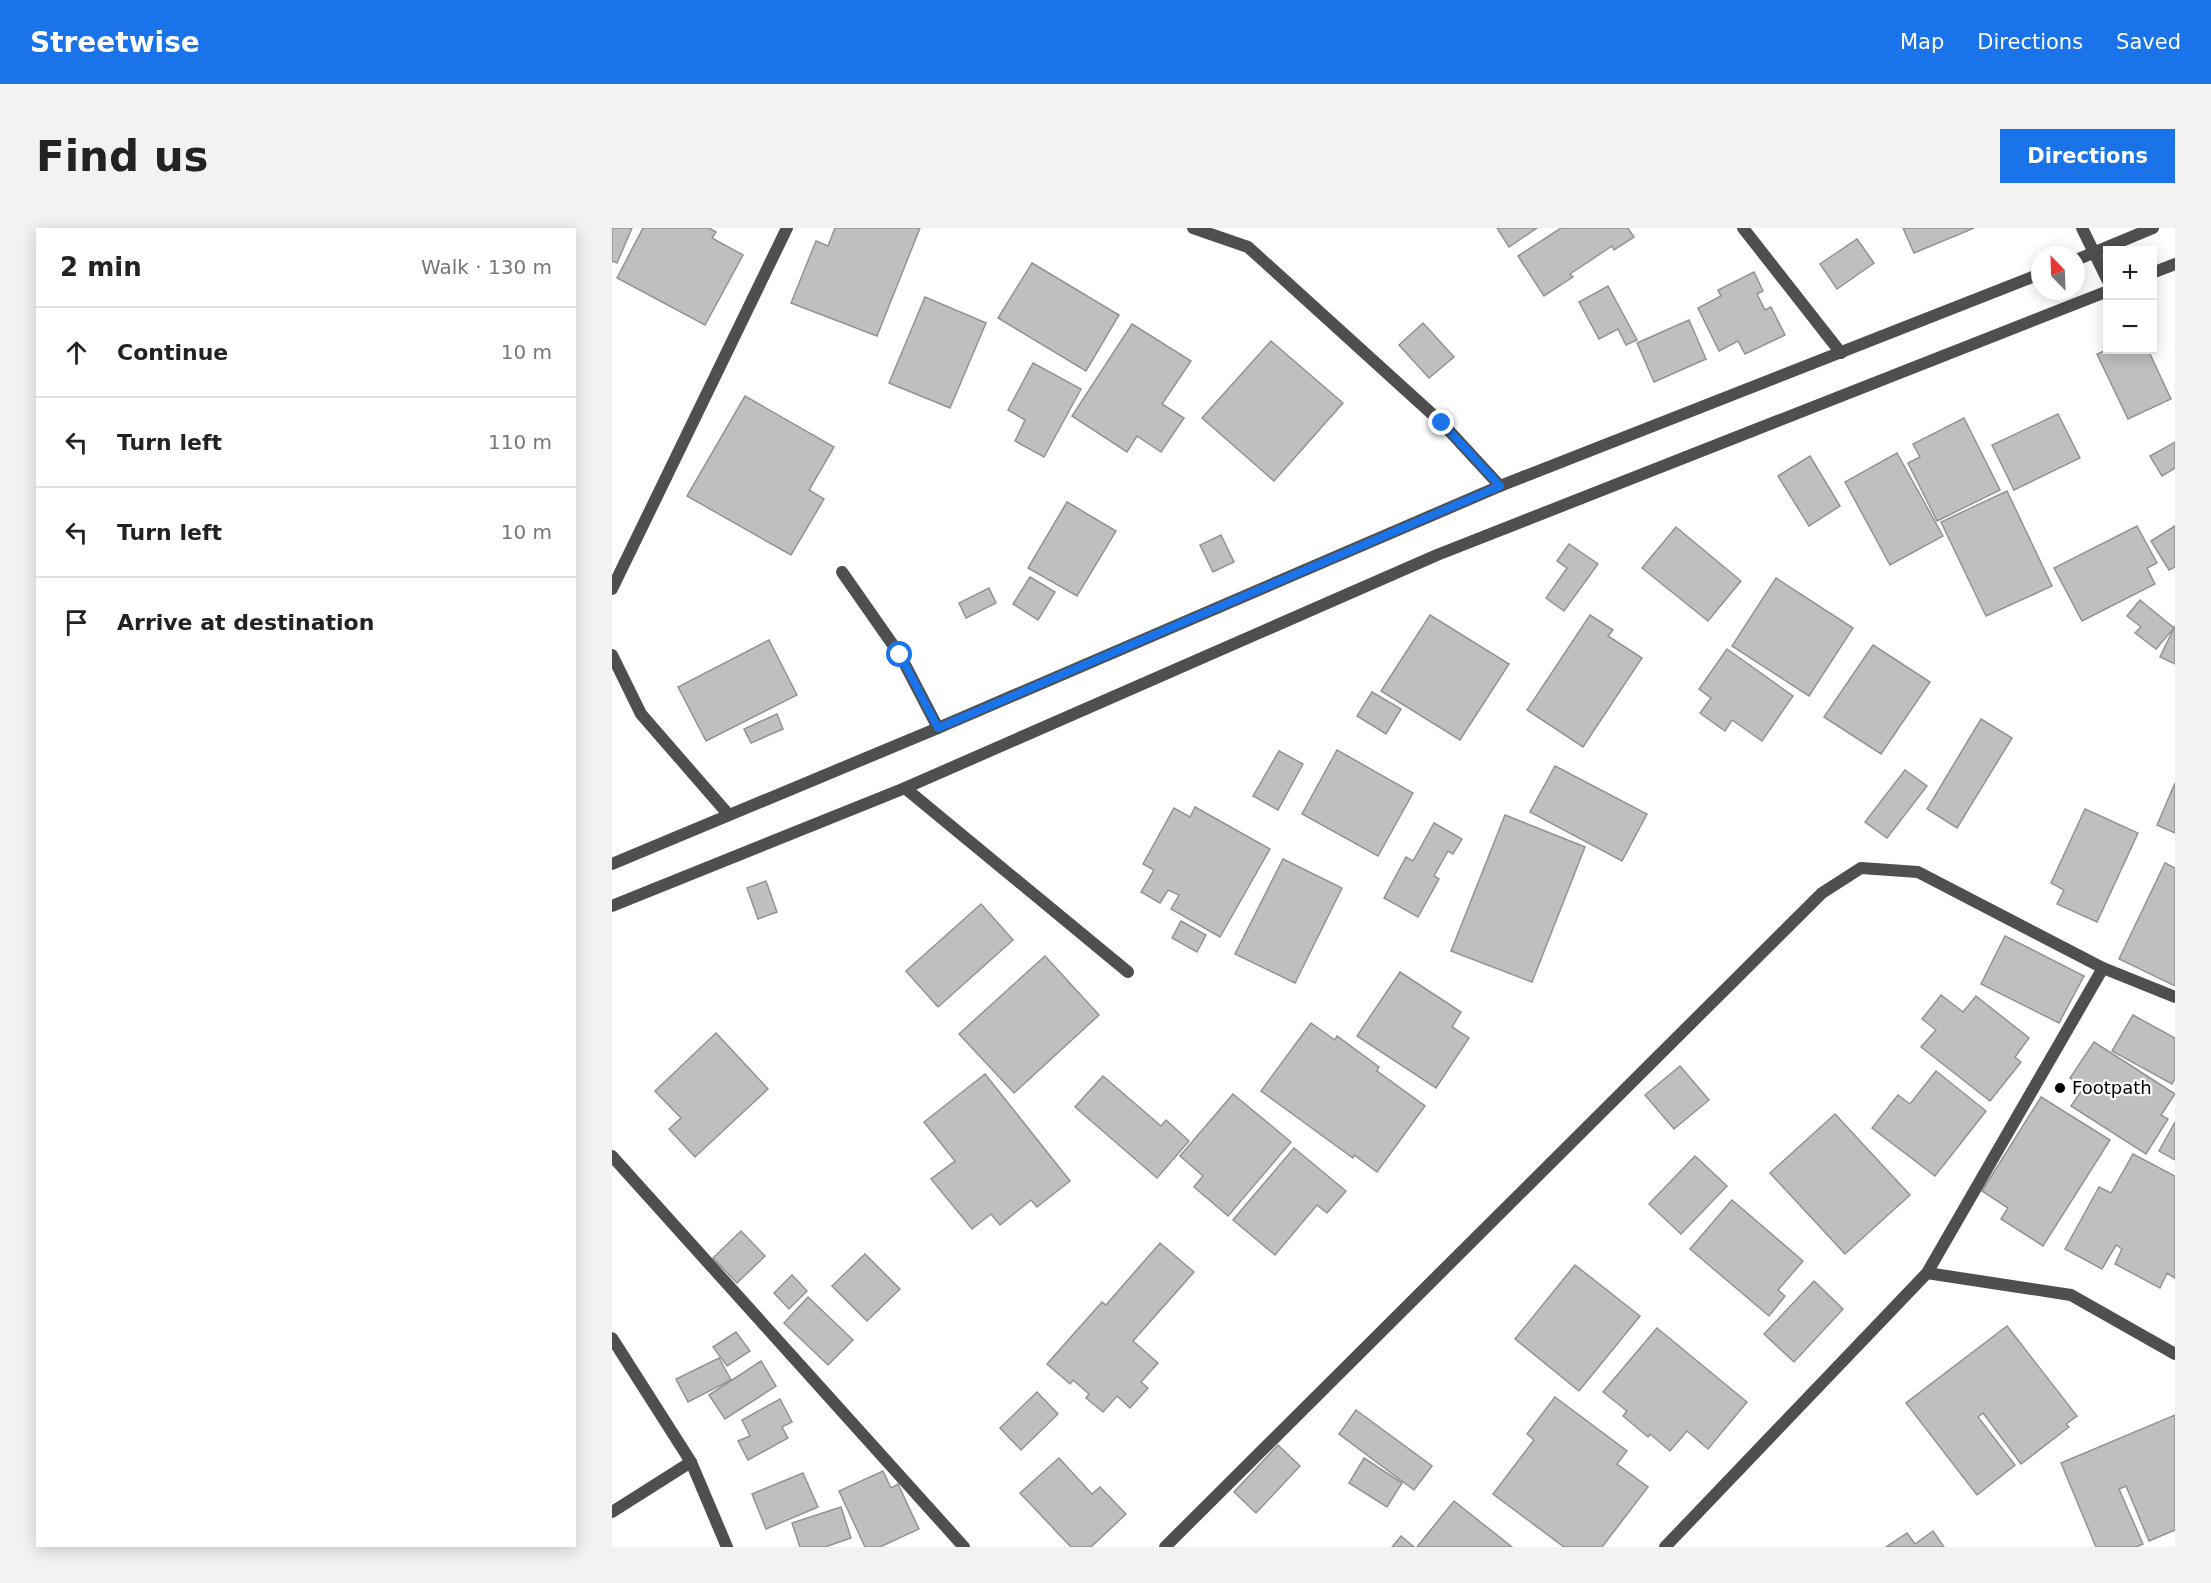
<!DOCTYPE html>
<html lang="en">
<head>
<meta charset="utf-8">
<style>
  :root { --surface:#fff; --page:#f2f2f2; --text:#222; --muted:#767676; --line:#e0e0e0; --accent:#1a73e8 }
  body { margin:0; font-family:"DejaVu Sans",sans-serif; background:var(--page); color:var(--text) }
  .controls { position:absolute; right:18px; top:18px; display:grid; overflow:hidden; border-radius:0px; box-shadow:0 3px 15px #0003 }
  .controls button { width:54px; height:54px; display:grid; place-items:center; padding:0; border:0; border-bottom:2px solid var(--line); background:var(--surface); color:var(--text); font:30px sans-serif }
  .compass { position:absolute; left:1419px; top:18px; width:54px; height:54px; border-radius:50%; background:var(--surface); box-shadow:0 3px 15px #0003; rotate:337deg }
  .stop { position:absolute; width:18px; height:18px; margin:-14px; border:4px solid #1a73e8; border-radius:50%; background:#fff }
  .stop.end { background:#1a73e8; border-color:#fff; box-shadow:0 2px 6px #0008 }
  .list { margin:0; padding:0; list-style:none }
  h2 { display:flex; justify-content:space-between; align-items:center; height:78px; margin:0; padding:0 24px; font-size:26px }
  h2 small { font-size:20px; font-weight:400; color:var(--muted) }
  .list li { display:grid; grid-template-columns:39px 1fr auto; gap:18px; align-items:center; box-sizing:border-box; height:90px; padding:0 24px; border-top:2px solid var(--line) }
  .list b { display:block; font-size:22px; white-space:nowrap }
  .list em { font-size:20px; font-style:normal; color:var(--muted) }
  .icon { flex:none; width:33px; height:33px; fill:none; stroke:currentColor; stroke-width:2; stroke-linecap:round; stroke-linejoin:round }
  .map { position:relative; flex:none; width:1563px; height:1319px; overflow:hidden; border-radius:0px }
  header { display:flex; align-items:center; gap:36px; box-sizing:border-box; height:84px; padding:0 30px; background:var(--accent); color:#fff }
  header strong { font-size:28px }
  nav { display:flex; gap:33px; margin-inline-start:auto; font-size:21px }
  .intro { display:flex; align-items:center; justify-content:space-between; box-sizing:border-box; height:144px; padding:0 36px }
  h1 { margin:0; font-size:42px }
  .button { padding:15px 27px; border-radius:0px; background:var(--accent); color:#fff; font-size:21px; font-weight:700 }
  main { display:flex; gap:36px; padding:0 36px }
  aside { flex:1; background:var(--surface); border-radius:0px; box-shadow:0 3px 15px #0003 }
  .map>svg:first-child { display:block }
  .building { fill:#bfbfbf; stroke:#939393; stroke-width:1.5 }
  .lines { fill:none; stroke-linecap:round; stroke-linejoin:round }
  .service { stroke:#4f4f4f; stroke-width:12 }
  .minor { stroke:#4f4f4f; stroke-width:12 }
  .route { stroke:#1a73e8; stroke-width:8 }
  .poi-dot { fill:#000; stroke:#fff; stroke-width:2 }
  .labels { text-anchor:middle; stroke-width:4.5; stroke-linejoin:round; paint-order:stroke }
  .poi-label { font-size:18px; fill:#000; stroke:#fff; text-anchor:start }
</style>
</head>
<body>
<header>
<strong>Streetwise</strong>
<nav><a>Map</a><a>Directions</a><a>Saved</a></nav>
</header>
<div class="intro"><h1>Find us</h1><a class="button">Directions</a></div>
<main>
<aside>
<h2>2 min<small>Walk · 130 m</small></h2>
<ul class="list">
<li><svg class="icon" aria-label="ahead" viewBox="0 0 24 24"><path d="M12 20V5M6 11l6-6 6 6"/></svg><div><b>Continue</b></div><em>10 m</em></li>
<li><svg class="icon" aria-label="left" viewBox="0 0 24 24"><path d="M17 20v-9H6M10 6l-5 5 5 5"/></svg><div><b>Turn left</b></div><em>110 m</em></li>
<li><svg class="icon" aria-label="left" viewBox="0 0 24 24"><path d="M17 20v-9H6M10 6l-5 5 5 5"/></svg><div><b>Turn left</b></div><em>10 m</em></li>
<li><svg class="icon" aria-label="arrive" viewBox="0 0 24 24"><path d="M6 21V4h12l-3 4 3 4H6"/></svg><div><b>Arrive at destination</b></div></li>
</ul>
</aside>
<div class="map">
<svg width="1563" height="1319" viewBox="0 0 1563 1319">
  <rect width="100%" height="100%" fill="#fff"/>
  <g class="building">
    <path d="M 0,0 L 20,0 L 5,35 L 0,33 Z"/>
    <path d="M 31,0 L 97,0 L 104,4 L 100,10 L 131,27 L 93,97 L 5,50 Z"/>
    <path d="M 223,0 L 308,0 L 265,108 L 179,75 L 204,13 L 216,18 Z"/>
    <path d="M 885,0 L 925,0 L 897,19 Z"/>
    <path d="M 949,0 L 1016,0 L 1022,9 L 1002,22 L 1000,18 L 958,46 L 961,49 L 932,68 L 906,28 Z"/>
    <path d="M 1291,0 L 1362,0 L 1302,25 Z"/>
    <path d="M 1245,11 L 1262,35 L 1225,61 L 1208,36 Z"/>
    <path d="M 420,35 L 507,87 L 474,143 L 386,90 Z"/>
    <path d="M 1142,44 L 1151,63 L 1145,66 L 1153,82 L 1159,79 L 1173,107 L 1133,126 L 1126,113 L 1107,123 L 1086,80 L 1109,68 L 1106,62 Z"/>
    <path d="M 996,58 L 1025,112 L 1014,117 L 1006,101 L 987,111 L 967,74 Z"/>
    <path d="M 313,69 L 374,95 L 338,180 L 277,155 Z"/>
    <path d="M 1077,92 L 1094,131 L 1042,154 L 1025,115 Z"/>
    <path d="M 811,95 L 842,129 L 817,150 L 787,117 Z"/>
    <path d="M 520,96 L 579,133 L 550,176 L 572,190 L 549,224 L 525,208 L 515,224 L 460,188 Z"/>
    <path d="M 659,113 L 731,175 L 662,253 L 590,190 Z"/>
    <path d="M 1496,121 L 1536,122 L 1559,171 L 1516,191 L 1485,126 Z"/>
    <path d="M 421,135 L 469,161 L 432,229 L 403,213 L 413,192 L 396,182 Z"/>
    <path d="M 133,168 L 222,219 L 197,262 L 212,271 L 179,327 L 75,268 Z"/>
    <path d="M 1446,186 L 1468,230 L 1402,262 L 1380,217 Z"/>
    <path d="M 1352,190 L 1388,262 L 1325,293 L 1296,235 L 1308,229 L 1301,216 Z"/>
    <path d="M 1563,214 L 1563,240 L 1550,248 L 1538,228 Z"/>
    <path d="M 1285,225 L 1331,308 L 1278,337 L 1233,254 Z"/>
    <path d="M 1198,228 L 1228,278 L 1197,298 L 1166,248 Z"/>
    <path d="M 1395,263 L 1440,358 L 1374,388 L 1329,294 Z"/>
    <path d="M 455,274 L 504,303 L 465,368 L 416,340 Z"/>
    <path d="M 1525,298 L 1545,335 L 1535,340 L 1543,356 L 1470,393 L 1442,340 Z"/>
    <path d="M 1563,298 L 1563,339 L 1557,342 L 1539,313 Z"/>
    <path d="M 1064,299 L 1129,353 L 1096,393 L 1030,340 Z"/>
    <path d="M 609,307 L 622,334 L 601,344 L 588,317 Z"/>
    <path d="M 957,316 L 986,336 L 952,383 L 934,370 L 955,340 L 945,333 Z"/>
    <path d="M 418,349 L 443,364 L 426,392 L 401,376 Z"/>
    <path d="M 1164,350 L 1241,400 L 1197,468 L 1120,418 Z"/>
    <path d="M 377,360 L 384,375 L 354,390 L 347,375 Z"/>
    <path d="M 1528,372 L 1562,400 L 1544,421 L 1523,405 L 1529,399 L 1515,388 Z"/>
    <path d="M 818,387 L 897,436 L 848,512 L 769,463 Z"/>
    <path d="M 978,387 L 1001,402 L 996,408 L 1030,430 L 971,519 L 915,482 Z"/>
    <path d="M 1563,398 L 1563,436 L 1548,429 Z"/>
    <path d="M 157,412 L 185,467 L 94,513 L 66,459 Z"/>
    <path d="M 1261,417 L 1318,454 L 1269,526 L 1212,489 Z"/>
    <path d="M 1115,421 L 1181,468 L 1150,513 L 1120,492 L 1113,503 L 1088,485 L 1099,470 L 1087,461 Z"/>
    <path d="M 760,464 L 789,481 L 774,506 L 745,488 Z"/>
    <path d="M 165,486 L 171,501 L 139,515 L 132,501 Z"/>
    <path d="M 1369,491 L 1400,510 L 1345,600 L 1315,581 Z"/>
    <path d="M 725,522 L 801,565 L 766,628 L 690,586 Z"/>
    <path d="M 667,523 L 691,536 L 666,582 L 641,568 Z"/>
    <path d="M 943,538 L 1035,586 L 1010,633 L 918,584 Z"/>
    <path d="M 1293,542 L 1315,558 L 1275,610 L 1253,594 Z"/>
    <path d="M 1563,555 L 1563,605 L 1545,597 Z"/>
    <path d="M 583,579 L 658,621 L 608,709 L 559,681 L 567,667 L 556,662 L 548,675 L 529,664 L 542,642 L 531,636 L 562,580 L 578,589 Z"/>
    <path d="M 1473,581 L 1526,605 L 1485,694 L 1445,676 L 1452,662 L 1439,655 Z"/>
    <path d="M 893,587 L 973,619 L 920,754 L 839,723 Z"/>
    <path d="M 822,595 L 850,611 L 841,626 L 836,623 L 822,648 L 827,651 L 806,689 L 772,670 L 794,629 L 801,633 Z"/>
    <path d="M 671,631 L 730,660 L 683,755 L 623,726 Z"/>
    <path d="M 1553,635 L 1563,640 L 1563,758 L 1507,731 Z"/>
    <path d="M 154,653 L 165,684 L 146,691 L 135,660 Z"/>
    <path d="M 369,676 L 401,712 L 326,779 L 294,743 Z"/>
    <path d="M 569,693 L 594,707 L 585,724 L 560,710 Z"/>
    <path d="M 1393,708 L 1472,748 L 1447,795 L 1369,756 Z"/>
    <path d="M 433,728 L 487,787 L 402,865 L 347,806 Z"/>
    <path d="M 788,744 L 849,784 L 840,799 L 857,810 L 824,860 L 745,808 Z"/>
    <path d="M 1329,767 L 1351,784 L 1364,768 L 1417,810 L 1403,829 L 1409,834 L 1378,873 L 1309,819 L 1324,802 L 1310,791 Z"/>
    <path d="M 1521,787 L 1563,810 L 1563,850 L 1560,856 L 1500,823 Z"/>
    <path d="M 699,795 L 723,812 L 725,808 L 767,839 L 765,843 L 813,878 L 765,944 L 742,927 L 741,930 L 649,863 Z"/>
    <path d="M 104,805 L 156,861 L 83,929 L 57,901 L 69,890 L 43,863 Z"/>
    <path d="M 1482,814 L 1563,866 L 1549,887 L 1556,891 L 1534,926 L 1459,878 L 1472,859 L 1458,850 Z"/>
    <path d="M 1068,838 L 1097,872 L 1062,901 L 1033,867 Z"/>
    <path d="M 1324,843 L 1374,883 L 1323,948 L 1260,900 L 1286,867 L 1298,876 Z"/>
    <path d="M 373,846 L 458,953 L 425,979 L 419,972 L 388,997 L 379,986 L 360,1001 L 319,951 L 343,933 L 312,894 Z"/>
    <path d="M 491,848 L 549,898 L 554,892 L 577,913 L 545,950 L 463,879 Z"/>
    <path d="M 621,866 L 679,914 L 616,988 L 582,959 L 591,948 L 568,928 Z"/>
    <path d="M 1429,869 L 1498,912 L 1431,1018 L 1389,991 L 1396,980 L 1370,963 Z"/>
    <path d="M 1223,886 L 1298,967 L 1233,1026 L 1158,945 Z"/>
    <path d="M 1563,894 L 1563,932 L 1547,923 Z"/>
    <path d="M 682,920 L 734,963 L 715,985 L 705,977 L 663,1027 L 621,992 Z"/>
    <path d="M 1521,926 L 1563,948 L 1563,1050 L 1555,1045 L 1548,1060 L 1503,1036 L 1510,1021 L 1504,1017 L 1490,1041 L 1453,1021 L 1487,959 L 1499,965 Z"/>
    <path d="M 1083,928 L 1115,958 L 1069,1006 L 1037,976 Z"/>
    <path d="M 1120,972 L 1191,1033 L 1166,1062 L 1173,1068 L 1157,1088 L 1078,1021 Z"/>
    <path d="M 129,1003 L 153,1028 L 125,1055 L 101,1030 Z"/>
    <path d="M 548,1015 L 582,1044 L 521,1113 L 546,1135 L 529,1154 L 536,1160 L 518,1180 L 505,1168 L 491,1184 L 474,1170 L 477,1166 L 461,1152 L 458,1156 L 435,1136 L 490,1074 L 494,1077 Z"/>
    <path d="M 253,1026 L 288,1061 L 255,1093 L 220,1058 Z"/>
    <path d="M 963,1037 L 1028,1088 L 967,1163 L 903,1111 Z"/>
    <path d="M 180,1047 L 195,1063 L 177,1081 L 162,1065 Z"/>
    <path d="M 1202,1053 L 1231,1081 L 1182,1134 L 1152,1106 Z"/>
    <path d="M 196,1069 L 241,1112 L 216,1137 L 172,1095 Z"/>
    <path d="M 1395,1098 L 1465,1188 L 1454,1196 L 1457,1199 L 1409,1236 L 1371,1185 L 1366,1189 L 1403,1237 L 1365,1267 L 1294,1175 Z"/>
    <path d="M 1045,1100 L 1135,1174 L 1096,1221 L 1075,1203 L 1058,1223 L 1038,1206 L 1036,1209 L 1011,1188 L 1015,1183 L 991,1164 Z"/>
    <path d="M 124,1104 L 138,1123 L 115,1138 L 101,1119 Z"/>
    <path d="M 107,1130 L 119,1152 L 76,1174 L 64,1151 Z"/>
    <path d="M 149,1133 L 164,1158 L 113,1191 L 97,1167 Z"/>
    <path d="M 425,1164 L 446,1186 L 409,1222 L 388,1200 Z"/>
    <path d="M 943,1169 L 1015,1223 L 1005,1236 L 1036,1259 L 990,1319 L 952,1319 L 881,1266 L 922,1212 L 915,1206 Z"/>
    <path d="M 168,1171 L 180,1194 L 170,1199 L 176,1210 L 136,1232 L 126,1213 L 138,1208 L 130,1192 Z"/>
    <path d="M 744,1182 L 820,1238 L 802,1262 L 727,1206 Z"/>
    <path d="M 1563,1187 L 1563,1302 L 1537,1313 L 1514,1258 L 1507,1261 L 1531,1316 L 1524,1319 L 1484,1319 L 1449,1235 Z"/>
    <path d="M 666,1217 L 688,1238 L 644,1285 L 622,1264 Z"/>
    <path d="M 447,1230 L 480,1266 L 488,1259 L 514,1286 L 479,1319 L 459,1319 L 408,1265 Z"/>
    <path d="M 752,1230 L 790,1255 L 775,1279 L 737,1255 Z"/>
    <path d="M 271,1243 L 279,1260 L 286,1256 L 307,1301 L 268,1319 L 253,1319 L 227,1263 Z"/>
    <path d="M 191,1245 L 206,1279 L 154,1301 L 140,1266 Z"/>
    <path d="M 842,1273 L 900,1319 L 805,1319 Z"/>
    <path d="M 229,1279 L 239,1310 L 213,1319 L 188,1319 L 180,1295 Z"/>
    <path d="M 1321,1303 L 1332,1319 L 1274,1319 L 1295,1305 L 1303,1316 Z"/>
    <path d="M 789,1308 L 802,1319 L 780,1319 Z"/>
  </g>
  <g class="lines">
    <g class="service">
      <path d="M 581,0 L 636,19 L 830,195 L 888,258"/>
      <path d="M 230,344 L 288,427 L 326,500"/>
    </g>
    <g class="minor">
      <path d="M 1131,0 L 1229,125"/>
      <path d="M 1470,0 L 1496,53"/>
      <path d="M 1464,32 L 1541,0"/>
      <path d="M 1540,45 L 1563,36"/>
      <path d="M 0,361 L 175,0"/>
      <path d="M 0,427 L 29,486 L 116,586"/>
      <path d="M 293,560 L 516,744"/>
      <path d="M 0,636 L 326,500 L 888,258 L 1428,46"/>
      <path d="M 0,678 L 293,560 L 825,327 L 1496,63"/>
      <path d="M 0,928 L 352,1319"/>
      <path d="M 1315,1045 L 1459,1067 L 1563,1126"/>
      <path d="M 0,1110 L 79,1234 L 115,1319"/>
      <path d="M 0,1284 L 79,1234"/>
      <path d="M 553,1319 L 1210,665 L 1249,640 L 1306,644 L 1491,740 L 1563,769"/>
      <path d="M 1053,1319 L 1315,1045 L 1491,740"/>
    </g>
  </g>
  <g class="lines">
    <path class="route" d="M 288,427 L 326,500 L 888,258 L 830,195"/>
  </g>
  <circle class="poi-dot" cx="1448" cy="860" r="6"/>
  <g class="labels">
    <g class="poi-label">
      <text x="1460" y="866">Footpath</text>
    </g>
  </g>
</svg>
<div class="controls">
<button>+</button>
<button>−</button>
</div>
<svg class="compass" viewBox="-18 -18 36 36"><path d="M0-13l5 13h-10z" fill="#e53935"/><path d="M0 13l5-13h-10z" fill="#767676"/></svg>
<div class="stop" style="left:288px;top:427px"></div>
<div class="stop end" style="left:830px;top:195px"></div>
</div>
</main>
</body>
</html>
